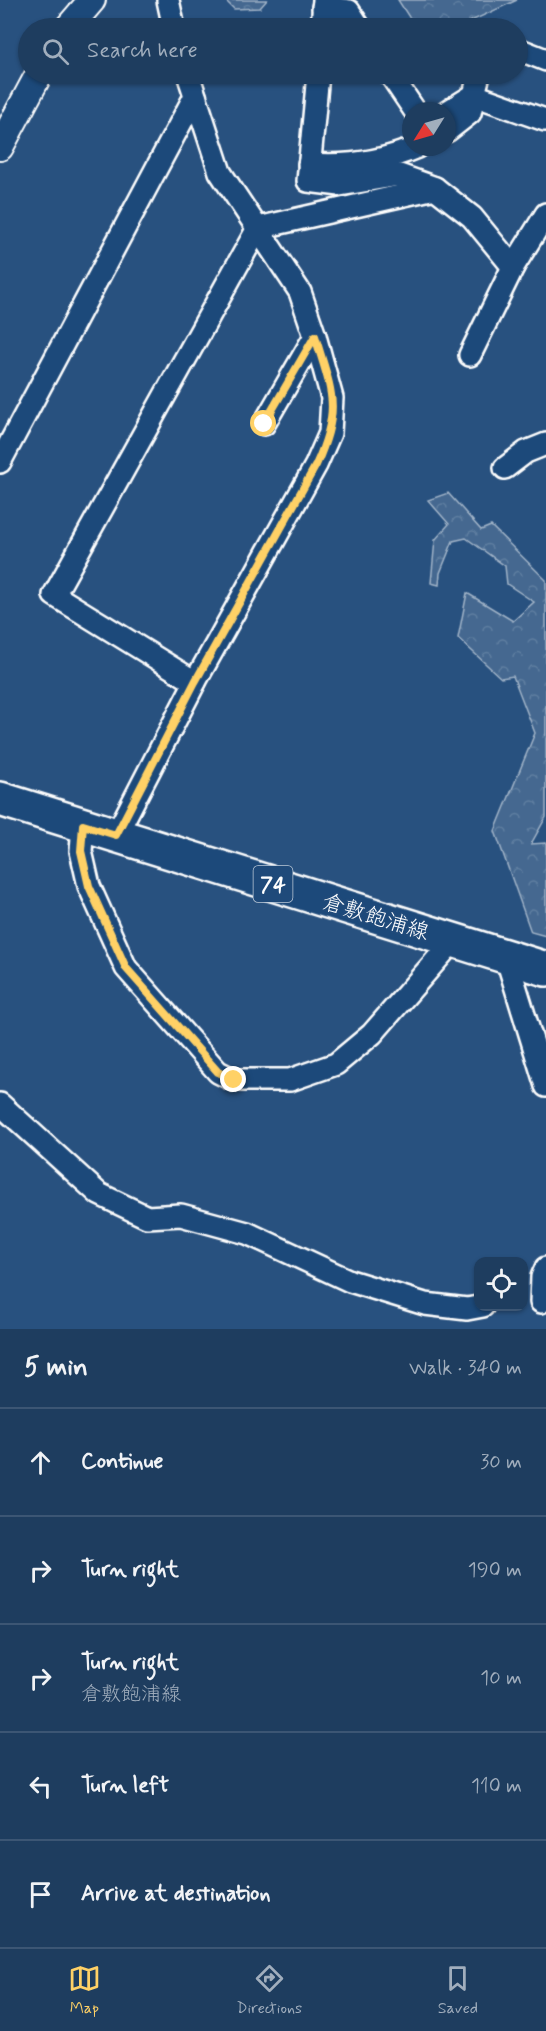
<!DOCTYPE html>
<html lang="en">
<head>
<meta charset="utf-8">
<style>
  :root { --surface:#1e3d5f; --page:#264465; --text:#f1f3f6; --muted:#a1aebd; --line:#3c5674; --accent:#ffd166 }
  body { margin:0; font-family:Mynerve,"Klee One",sans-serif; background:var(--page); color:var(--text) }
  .controls { position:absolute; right:18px; bottom:18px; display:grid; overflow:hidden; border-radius:12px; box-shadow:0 2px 4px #0004 }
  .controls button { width:54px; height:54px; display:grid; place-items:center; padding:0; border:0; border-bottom:2px solid var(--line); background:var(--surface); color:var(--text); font:30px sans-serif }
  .compass { position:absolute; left:402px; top:102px; width:54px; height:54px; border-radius:50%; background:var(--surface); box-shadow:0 2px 4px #0004; rotate:233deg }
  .stop { position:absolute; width:18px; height:18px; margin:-14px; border:4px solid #ffd166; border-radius:50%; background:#fff }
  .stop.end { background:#ffd166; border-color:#fff; box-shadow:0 2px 6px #0008 }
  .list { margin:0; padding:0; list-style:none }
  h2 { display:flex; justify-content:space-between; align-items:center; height:78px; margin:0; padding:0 24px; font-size:26px }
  h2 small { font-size:20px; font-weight:400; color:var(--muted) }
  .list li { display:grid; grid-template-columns:39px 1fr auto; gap:18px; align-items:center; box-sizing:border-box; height:108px; padding:0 24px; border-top:2px solid var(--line) }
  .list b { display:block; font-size:22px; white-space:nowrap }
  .list p { margin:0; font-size:20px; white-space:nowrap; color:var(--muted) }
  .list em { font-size:20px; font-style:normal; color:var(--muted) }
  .icon { flex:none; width:33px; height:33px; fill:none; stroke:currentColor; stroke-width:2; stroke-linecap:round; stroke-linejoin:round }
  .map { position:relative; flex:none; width:546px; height:1329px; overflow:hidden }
  .search { position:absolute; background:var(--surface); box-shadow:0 2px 4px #0004; left:18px; right:18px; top:18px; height:66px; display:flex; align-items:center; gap:15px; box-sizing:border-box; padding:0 21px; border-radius:33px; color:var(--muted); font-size:22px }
  .sheet { height:618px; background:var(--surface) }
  nav { display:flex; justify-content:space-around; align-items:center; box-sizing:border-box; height:84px; border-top:2px solid var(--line); background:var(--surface); font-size:16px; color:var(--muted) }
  nav a { display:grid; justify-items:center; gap:3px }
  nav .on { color:var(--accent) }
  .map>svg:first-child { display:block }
  .forest { fill:url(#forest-crowns); stroke:#a2b4c8; stroke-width:1.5 }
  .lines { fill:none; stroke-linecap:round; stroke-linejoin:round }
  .minor-casing { stroke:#fff; stroke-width:26 }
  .tertiary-casing { stroke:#fff; stroke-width:30 }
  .primary-casing { stroke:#fff; stroke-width:38 }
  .minor { stroke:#1f4a7a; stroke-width:21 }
  .tertiary { stroke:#1f4a7a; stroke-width:26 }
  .primary { stroke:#1f4a7a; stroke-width:33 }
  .route { stroke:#ffd166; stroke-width:8 }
  .labels { text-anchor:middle; stroke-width:5; stroke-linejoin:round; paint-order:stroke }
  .shield { fill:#1f4a7a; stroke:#bcc9d7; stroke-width:1.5 }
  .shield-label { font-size:21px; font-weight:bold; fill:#fff }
  .street-label { font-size:22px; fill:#fff; stroke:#1f4a7a }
</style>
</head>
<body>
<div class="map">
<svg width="546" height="1329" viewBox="0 0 546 1329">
  <defs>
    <pattern id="forest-crowns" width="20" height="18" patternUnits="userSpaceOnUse" patternTransform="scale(1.5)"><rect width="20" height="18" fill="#446890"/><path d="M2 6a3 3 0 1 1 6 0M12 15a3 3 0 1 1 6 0" fill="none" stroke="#607fa1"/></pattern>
  </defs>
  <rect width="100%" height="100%" fill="#28517f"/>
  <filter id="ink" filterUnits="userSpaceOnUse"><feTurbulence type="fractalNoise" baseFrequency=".0167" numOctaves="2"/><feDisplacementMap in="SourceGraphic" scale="12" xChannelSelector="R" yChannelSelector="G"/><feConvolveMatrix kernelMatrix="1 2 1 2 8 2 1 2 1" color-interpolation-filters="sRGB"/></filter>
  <g filter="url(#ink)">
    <g class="forest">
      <path d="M 225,0 L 267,0 L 260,8 L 234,9 Z"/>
      <path d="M 398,0 L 517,0 L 456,28 L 416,28 Z"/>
      <path d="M 448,493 L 481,530 L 491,526 L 546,580 L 546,817 L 531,844 L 546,843 L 546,936 L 531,932 L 495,831 L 535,733 L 513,676 L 501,678 L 458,638 L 467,593 L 513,621 L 534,602 L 507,584 L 505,566 L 466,538 L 453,541 L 440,573 L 439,585 L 431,583 L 435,540 L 449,524 L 428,500 Z"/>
    </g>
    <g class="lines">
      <g class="minor-casing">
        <g id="minor">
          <path d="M 168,0 L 174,28"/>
          <path d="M 323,7 L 349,11 L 360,28"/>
          <path d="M 322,28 L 324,0"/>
          <path d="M 518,49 L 546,60"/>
          <path d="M 318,74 L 308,181 L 340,185 L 399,175 L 435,188"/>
          <path d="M 390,74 L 415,111"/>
          <path d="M 447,112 L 474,95 L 545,120"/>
          <path d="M 447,131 L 470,113 L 479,74"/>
          <path d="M 309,164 C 347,167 382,162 417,147"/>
          <path d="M 470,355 L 513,267 L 546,214"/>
          <path d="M 264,424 L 315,336"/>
          <path d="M 0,462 L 195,96"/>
          <path d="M 505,468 L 526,452 L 546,444"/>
          <path d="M 195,682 L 54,595 L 258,228 L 435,188 L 472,217 L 513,267"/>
          <path d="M 83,825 L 81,851 L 89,886 L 126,968 L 218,1072 L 234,1080 L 290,1080 L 336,1064 L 372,1034 L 454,940"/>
          <path d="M 116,835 L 195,682 L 316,465 L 330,433 L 332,398 L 315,336 L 300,292 L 220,172 L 188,74"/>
          <path d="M 506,956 L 546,1086"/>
          <path d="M 0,1104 L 99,1194 L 147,1217 L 181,1215 L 247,1233 L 350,1281 L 425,1304 L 467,1309 L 483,1306"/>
          <path d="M 541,1302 L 542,1277 L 546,1268"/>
        </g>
      </g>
      <g class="tertiary-casing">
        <g id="tertiary">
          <path d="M 68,28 L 92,0"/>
          <path d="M 0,147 L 39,74"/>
        </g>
      </g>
      <g class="primary-casing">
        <path id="primary" d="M 0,799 L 546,969"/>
      </g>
      <use href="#minor" class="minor"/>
      <use href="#tertiary" class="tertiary"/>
      <use href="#primary" class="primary"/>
    </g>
  </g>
  <g class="lines" filter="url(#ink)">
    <path class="route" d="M 234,1080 L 218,1072 L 126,968 L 89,886 L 81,851 L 83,825 L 116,835 L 195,682 L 316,465 C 342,407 332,393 315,336 L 264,424"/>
  </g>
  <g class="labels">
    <rect class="shield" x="253.5" y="866" width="39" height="36" rx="4.5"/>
    <g class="shield-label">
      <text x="273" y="891">74</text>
    </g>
    <g class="street-label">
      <text transform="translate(376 916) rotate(17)" y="8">倉敷飽浦線</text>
    </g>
  </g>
</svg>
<div class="controls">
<button><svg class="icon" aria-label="locate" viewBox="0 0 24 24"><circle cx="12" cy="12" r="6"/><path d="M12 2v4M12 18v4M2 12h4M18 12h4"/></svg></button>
</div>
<svg class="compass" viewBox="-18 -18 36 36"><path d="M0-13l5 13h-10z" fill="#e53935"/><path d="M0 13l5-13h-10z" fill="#a1aebd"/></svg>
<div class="stop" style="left:264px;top:424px"></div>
<div class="stop end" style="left:234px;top:1080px"></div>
<div class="search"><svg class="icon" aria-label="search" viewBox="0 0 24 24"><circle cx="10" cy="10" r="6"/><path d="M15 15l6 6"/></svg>Search here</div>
</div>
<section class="sheet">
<h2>5 min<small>Walk · 340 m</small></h2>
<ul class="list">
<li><svg class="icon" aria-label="ahead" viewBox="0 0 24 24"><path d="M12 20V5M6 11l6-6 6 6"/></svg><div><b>Continue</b></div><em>30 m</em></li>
<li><svg class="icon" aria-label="right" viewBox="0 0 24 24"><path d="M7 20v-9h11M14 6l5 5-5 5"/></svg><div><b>Turn right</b></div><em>190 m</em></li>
<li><svg class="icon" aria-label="right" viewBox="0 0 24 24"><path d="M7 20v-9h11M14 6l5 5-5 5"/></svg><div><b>Turn right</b><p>倉敷飽浦線</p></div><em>10 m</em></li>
<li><svg class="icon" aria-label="left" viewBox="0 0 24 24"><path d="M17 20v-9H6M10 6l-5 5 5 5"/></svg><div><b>Turn left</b></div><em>110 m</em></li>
<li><svg class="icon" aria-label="arrive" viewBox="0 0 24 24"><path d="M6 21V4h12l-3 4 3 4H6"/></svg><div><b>Arrive at destination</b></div></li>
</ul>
</section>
<nav>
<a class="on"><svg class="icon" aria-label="map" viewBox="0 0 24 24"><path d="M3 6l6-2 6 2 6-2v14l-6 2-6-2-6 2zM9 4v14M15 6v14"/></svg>Map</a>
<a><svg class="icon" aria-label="directions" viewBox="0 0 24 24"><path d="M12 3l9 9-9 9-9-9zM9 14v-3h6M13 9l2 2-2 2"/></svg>Directions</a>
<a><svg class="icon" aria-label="saved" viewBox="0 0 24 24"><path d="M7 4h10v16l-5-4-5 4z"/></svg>Saved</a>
</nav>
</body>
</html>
